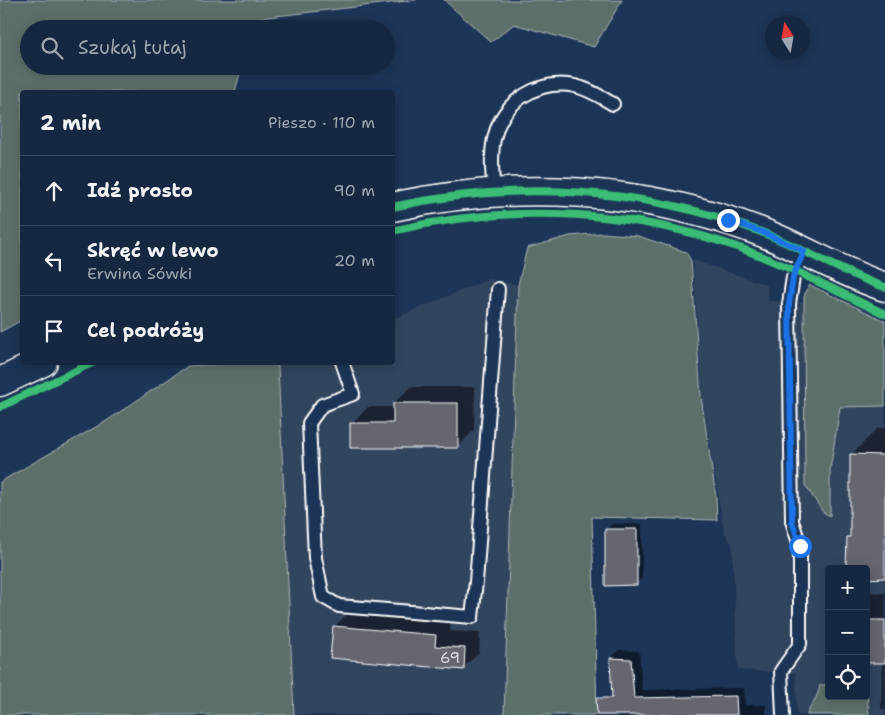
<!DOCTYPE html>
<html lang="pl">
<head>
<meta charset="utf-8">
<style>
  :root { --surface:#162841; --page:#23344c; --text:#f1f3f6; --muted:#9ea6b1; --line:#35445a }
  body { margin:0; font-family:"Shantell Sans",sans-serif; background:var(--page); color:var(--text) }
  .controls { position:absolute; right:15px; bottom:15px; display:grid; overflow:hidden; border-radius:5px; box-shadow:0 2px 12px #0003 }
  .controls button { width:45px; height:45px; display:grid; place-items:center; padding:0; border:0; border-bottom:1px solid var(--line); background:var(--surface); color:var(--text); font:25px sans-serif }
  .compass { position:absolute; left:765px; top:15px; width:45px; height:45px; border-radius:50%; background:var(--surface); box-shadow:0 2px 12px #0003; rotate:349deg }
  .stop { position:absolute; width:15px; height:15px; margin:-11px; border:4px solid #1a73e8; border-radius:50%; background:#fff }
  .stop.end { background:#1a73e8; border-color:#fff; box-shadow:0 1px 5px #0008 }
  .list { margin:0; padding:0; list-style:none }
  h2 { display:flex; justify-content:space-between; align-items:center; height:65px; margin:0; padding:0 20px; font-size:21px }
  h2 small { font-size:16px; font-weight:400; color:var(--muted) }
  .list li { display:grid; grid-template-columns:32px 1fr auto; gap:15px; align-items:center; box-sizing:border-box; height:70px; padding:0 20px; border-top:1px solid var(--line) }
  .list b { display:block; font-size:19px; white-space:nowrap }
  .list p { margin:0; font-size:16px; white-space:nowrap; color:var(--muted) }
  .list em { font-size:16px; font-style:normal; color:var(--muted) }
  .icon { flex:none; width:28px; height:28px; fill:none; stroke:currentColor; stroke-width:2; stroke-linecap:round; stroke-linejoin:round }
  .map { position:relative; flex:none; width:885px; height:715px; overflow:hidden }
  .search { position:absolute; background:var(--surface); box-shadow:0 2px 12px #0003; left:20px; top:20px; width:375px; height:55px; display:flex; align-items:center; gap:12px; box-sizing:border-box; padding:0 18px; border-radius:28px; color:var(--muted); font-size:19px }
  .panel { position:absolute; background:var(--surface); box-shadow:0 2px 12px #0003; left:20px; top:90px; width:375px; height:275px; border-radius:5px }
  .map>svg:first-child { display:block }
  .built { fill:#33445e; fill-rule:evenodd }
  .green { fill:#5b6f6a; stroke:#adb7b4 }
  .shadow { fill:#0007 }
  .building { fill:#65666f; stroke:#fff }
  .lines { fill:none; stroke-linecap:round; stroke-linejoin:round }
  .service-casing { stroke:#fff; stroke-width:16 }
  .tertiary-casing { stroke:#fff; stroke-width:31 }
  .service { stroke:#1d3557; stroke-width:12 }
  .tertiary { stroke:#1d3557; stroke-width:28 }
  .cycleway-casing { stroke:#1d3557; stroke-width:11 }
  .cycleway { stroke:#3abd76; stroke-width:8 }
  .route { stroke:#1a73e8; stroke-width:6 }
  .labels { text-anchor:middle; stroke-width:4; stroke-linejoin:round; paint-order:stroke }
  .number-label { font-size:15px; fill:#d8d9db }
</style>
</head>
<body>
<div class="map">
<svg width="885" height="715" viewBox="0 0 885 715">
  <rect width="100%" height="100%" fill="#1d3557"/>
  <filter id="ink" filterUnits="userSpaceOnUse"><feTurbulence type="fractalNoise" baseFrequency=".02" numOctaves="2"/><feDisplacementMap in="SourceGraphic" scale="10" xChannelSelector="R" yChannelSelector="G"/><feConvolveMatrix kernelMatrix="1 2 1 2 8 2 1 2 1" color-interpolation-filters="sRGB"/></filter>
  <g filter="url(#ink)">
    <g class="built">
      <path d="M 693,260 L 767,285 L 768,301 L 812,303 L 885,333 L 885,715 L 797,715 L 796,673 L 738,670 L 732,544 L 724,532 L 702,395 ZM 829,569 L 866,569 L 866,696 L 829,696 Z"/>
      <path d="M 489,279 L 518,285 L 504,715 L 294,715 L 278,366 L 286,362 L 392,362 L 393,319 Z"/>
    </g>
    <g class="green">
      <path d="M 0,0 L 416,0 L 259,18 L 255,29 L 29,29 L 29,66 L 242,66 L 235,92 L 22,92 L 22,320 L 0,332 Z"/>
      <path d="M 444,0 L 622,0 L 594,47 L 514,24 L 491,42 Z"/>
      <path d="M 603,233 L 638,236 L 686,252 L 691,261 L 701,396 L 716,497 L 717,520 L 592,517 L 597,715 L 504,715 L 518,285 L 527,248 L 570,236 Z"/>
      <path d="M 810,285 L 885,321 L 885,406 L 840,407 L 830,470 L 830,516 L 823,512 L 805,485 L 804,297 L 806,290 Z"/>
      <path d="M 232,363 L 266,363 L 278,366 L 294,715 L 0,715 L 0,482 L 108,420 L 188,366 Z"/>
      <path d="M 820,685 L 829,685 L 829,696 L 866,696 L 866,687 L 869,715 L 807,715 C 810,704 818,699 820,685 Z"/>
    </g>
    <g class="shadow">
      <path d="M 411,387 L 475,387 L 474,430 L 458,447 L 351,424 L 368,407 L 394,407 L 394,403 Z"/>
      <path d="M 878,428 L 885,428 L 885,577 L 866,569 L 848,538 L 851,535 L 851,455 Z"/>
      <path d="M 612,524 L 642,524 L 642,578 L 636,584 L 606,530 Z"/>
      <path d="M 868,592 L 885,593 L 885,709 L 881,709 L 882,662 L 866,662 L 866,594 Z"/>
      <path d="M 350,611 L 451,620 L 450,631 L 480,633 L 479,653 L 463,668 L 334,627 Z"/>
      <path d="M 619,650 L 639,651 L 642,690 L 744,688 L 745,705 L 766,705 L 766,715 L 614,715 L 611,658 Z"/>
    </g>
    <g class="building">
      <path d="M 393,403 L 458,403 L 458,448 L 350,448 L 350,423 L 393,423 Z"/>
      <path d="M 850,454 L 885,455 L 885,578 L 866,579 L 866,569 L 846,569 L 847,537 L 850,537 Z"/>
      <path d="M 605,529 L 637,529 L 637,585 L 605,586 Z"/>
      <rect x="866" y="620" width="19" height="43"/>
      <path d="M 333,626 L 436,635 L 435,646 L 465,648 L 464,670 L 330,658 Z"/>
      <path d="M 610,658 L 631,659 L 634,698 L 736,696 L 737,715 L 597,715 L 596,698 L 612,698 Z"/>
    </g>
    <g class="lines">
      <g class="service-casing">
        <g id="service">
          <path d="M 494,192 C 492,174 490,152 495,135 C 504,100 540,79 575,86 C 589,89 601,97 613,104"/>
          <path d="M 342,362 L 353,394 L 322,405 L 309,423 L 315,558 L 323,597 L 339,606 L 472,617 L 476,582 L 498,289"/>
          <path d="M 783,715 L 781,671 L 800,644 L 800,546 L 792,521 L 789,304 L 793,277 L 804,251"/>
        </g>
      </g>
      <g class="tertiary-casing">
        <g id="tertiary">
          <path d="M 392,207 C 515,180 643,187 761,232 C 803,248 842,273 885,287"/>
          <path d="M 0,382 L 43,362"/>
        </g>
      </g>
      <use href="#service" class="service"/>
      <use href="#tertiary" class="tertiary"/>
      <g class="cycleway-casing">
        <g id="cycleway">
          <path d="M 392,207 C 515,180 643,187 761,232 C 803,248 842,273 885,287"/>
          <path d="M 392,231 C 501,205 616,208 722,242 C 779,260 831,289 885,314"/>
          <path d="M 0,407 L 94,362"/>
        </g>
      </g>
      <use href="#cycleway" class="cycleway"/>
    </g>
  </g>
  <g class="lines" filter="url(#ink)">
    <path class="route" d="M 728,220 L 762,232 L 804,251 L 793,277 L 789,304 L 792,521 L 800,546"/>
  </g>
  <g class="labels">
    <g class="number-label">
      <text x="450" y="663">69</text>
    </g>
  </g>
</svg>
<div class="controls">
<button>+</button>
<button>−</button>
<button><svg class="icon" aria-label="locate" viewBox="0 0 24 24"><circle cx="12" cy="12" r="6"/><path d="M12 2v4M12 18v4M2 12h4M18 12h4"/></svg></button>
</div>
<svg class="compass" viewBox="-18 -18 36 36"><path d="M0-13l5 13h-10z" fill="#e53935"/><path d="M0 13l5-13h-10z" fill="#9ea6b1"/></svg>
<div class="stop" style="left:800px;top:546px"></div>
<div class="stop end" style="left:728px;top:220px"></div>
<div class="search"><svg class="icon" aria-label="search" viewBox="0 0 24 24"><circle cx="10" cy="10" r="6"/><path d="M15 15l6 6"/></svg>Szukaj tutaj</div>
<section class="panel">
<h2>2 min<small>Pieszo · 110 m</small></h2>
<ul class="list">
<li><svg class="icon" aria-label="ahead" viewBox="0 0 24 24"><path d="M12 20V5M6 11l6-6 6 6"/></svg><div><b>Idź prosto</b></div><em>90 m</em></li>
<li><svg class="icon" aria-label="left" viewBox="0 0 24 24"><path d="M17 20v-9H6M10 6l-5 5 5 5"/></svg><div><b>Skręć w lewo</b><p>Erwina Sówki</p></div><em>20 m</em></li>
<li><svg class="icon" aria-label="arrive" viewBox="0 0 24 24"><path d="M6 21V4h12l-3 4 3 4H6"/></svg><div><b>Cel podróży</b></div></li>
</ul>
</section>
</div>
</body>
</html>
